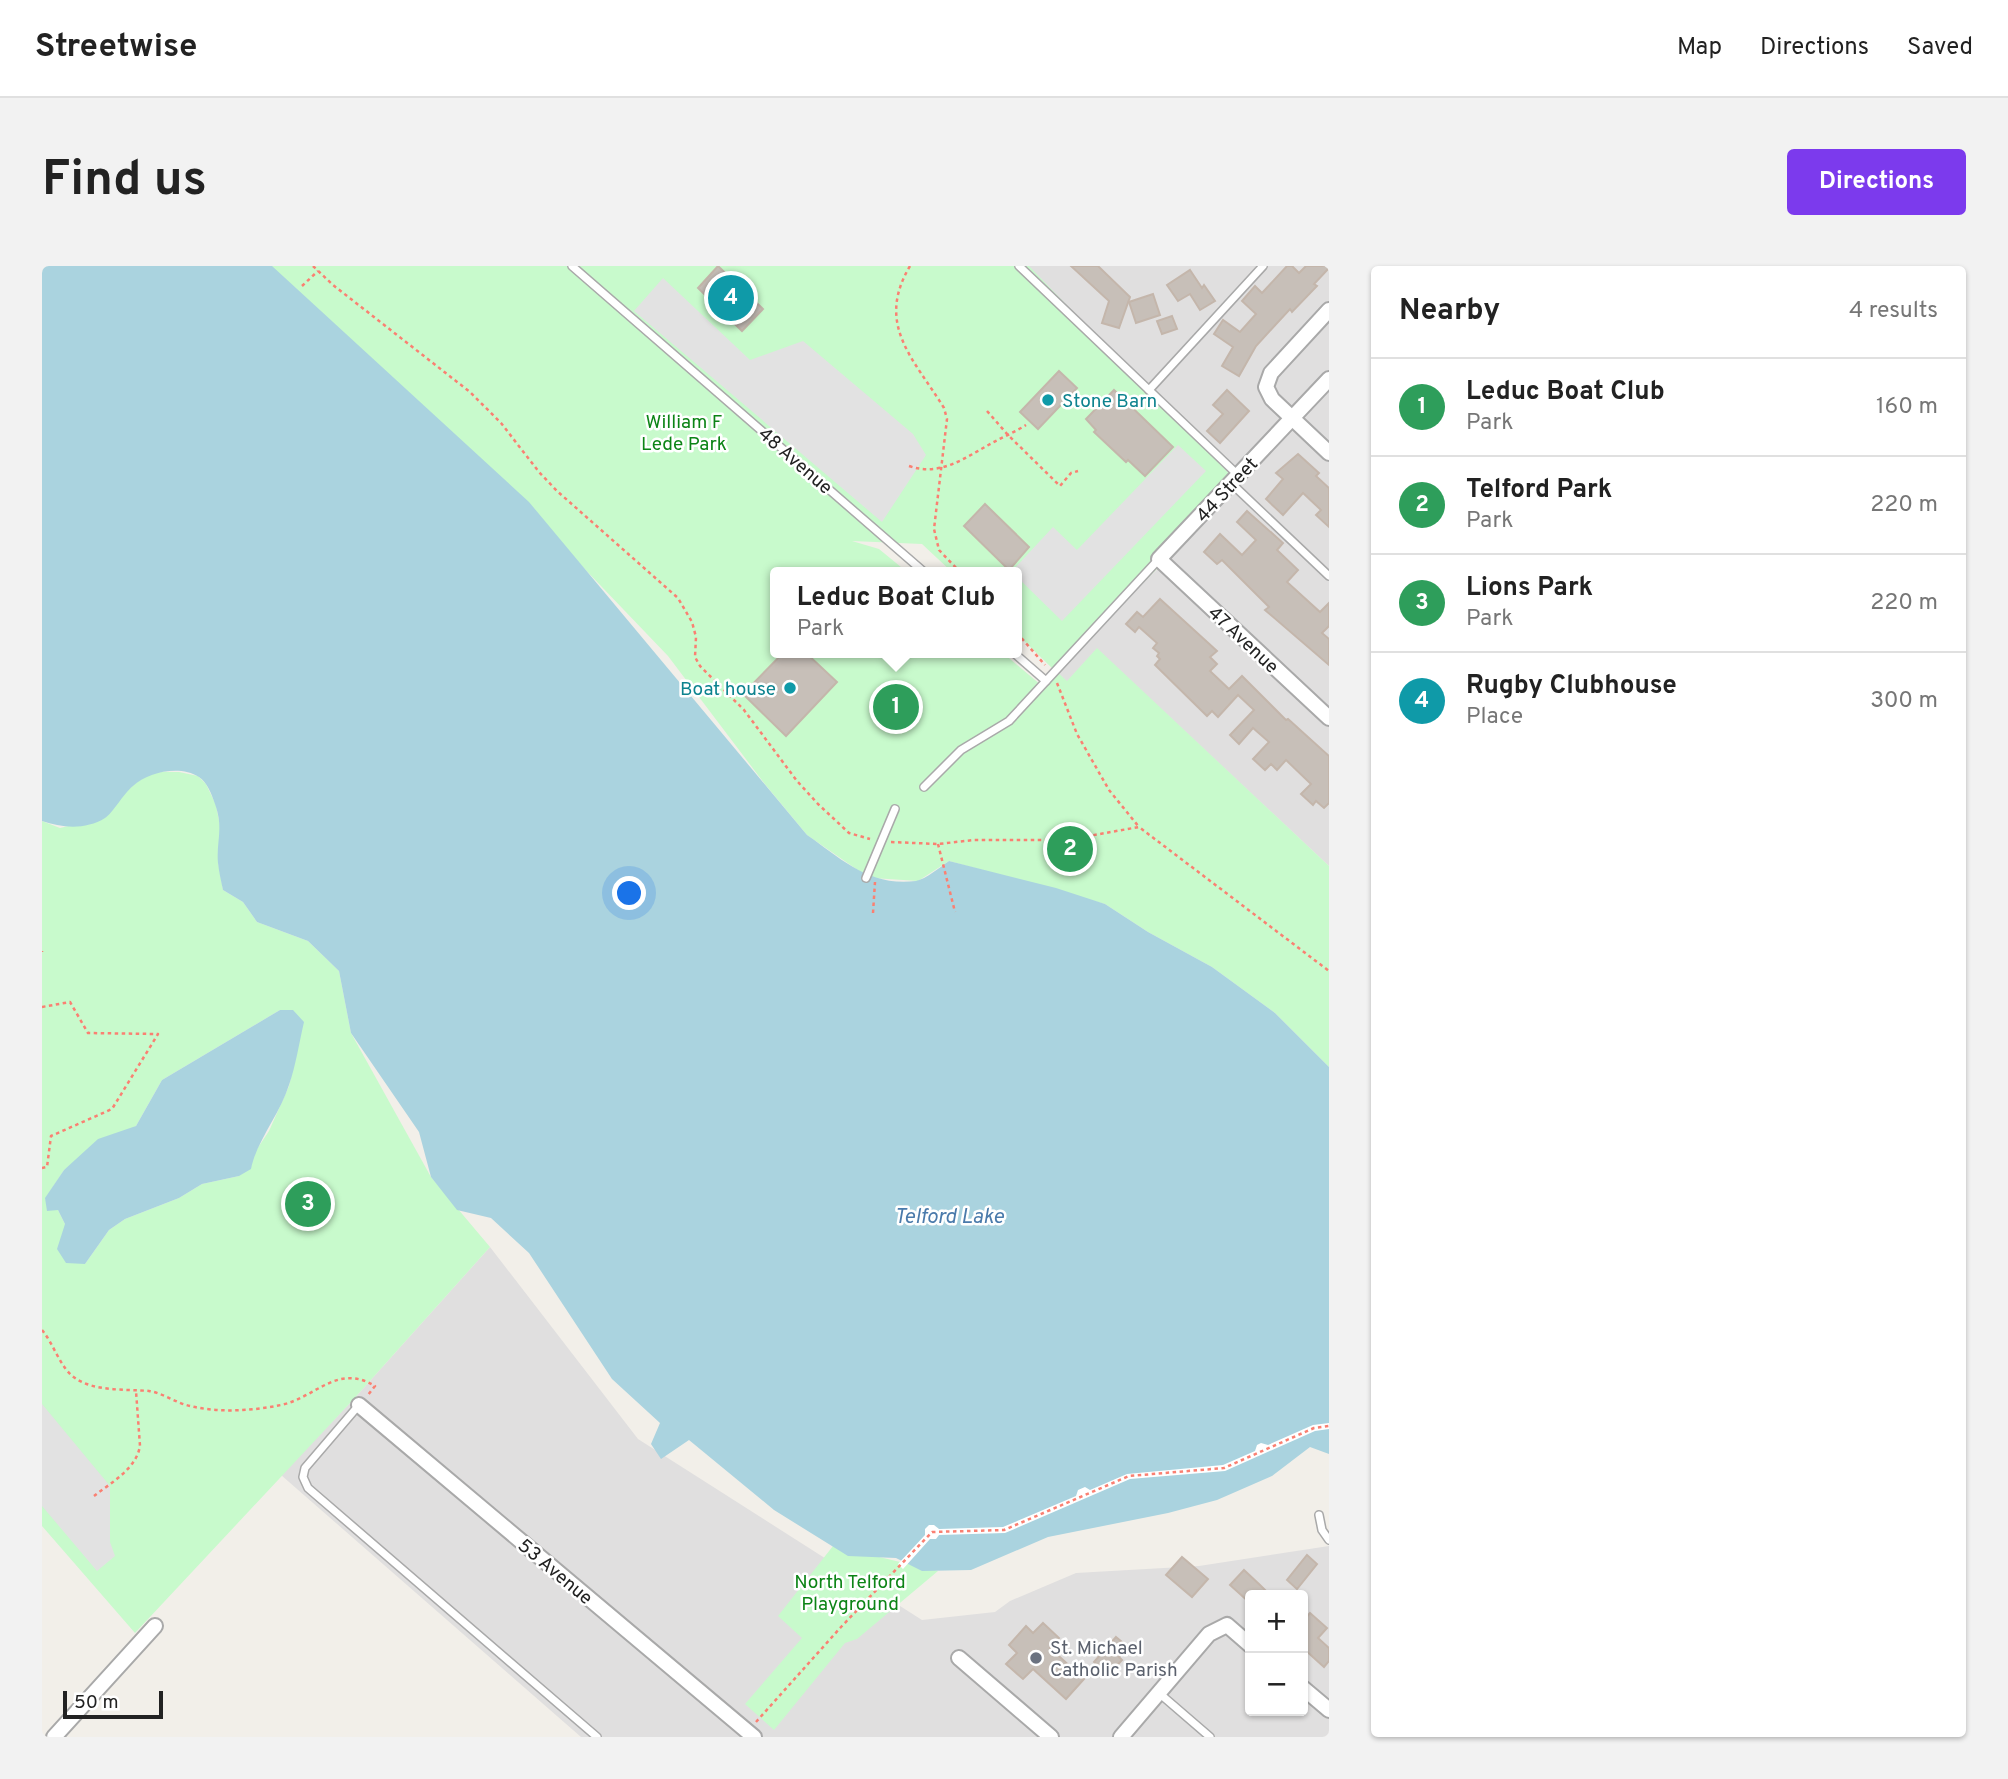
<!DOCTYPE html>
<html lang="en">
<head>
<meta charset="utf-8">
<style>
  :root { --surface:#fff; --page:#f2f2f2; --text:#222; --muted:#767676; --line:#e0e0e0; --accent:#7c3aed }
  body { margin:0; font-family:Overpass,sans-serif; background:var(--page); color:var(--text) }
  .controls { position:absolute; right:21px; bottom:21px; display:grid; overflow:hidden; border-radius:7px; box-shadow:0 2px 5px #0004 }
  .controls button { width:63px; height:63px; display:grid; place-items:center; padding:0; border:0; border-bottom:2px solid var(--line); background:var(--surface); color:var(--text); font:35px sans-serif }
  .scale { position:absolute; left:21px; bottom:18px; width:100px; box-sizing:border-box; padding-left:7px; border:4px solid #222; border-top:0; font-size:19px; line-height:24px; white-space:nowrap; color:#222; -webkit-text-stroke:5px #fff; paint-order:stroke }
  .you { position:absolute; left:588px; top:628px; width:24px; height:24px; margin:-18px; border:5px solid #fff; border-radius:50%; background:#1a73e8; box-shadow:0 0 0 10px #1a73e833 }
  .badge { display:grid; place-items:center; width:46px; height:46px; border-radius:50%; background:var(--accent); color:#fff; font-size:23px; font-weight:700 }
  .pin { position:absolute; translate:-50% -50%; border:4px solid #fff; box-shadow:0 2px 7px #0006 }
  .popup { position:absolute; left:728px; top:301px; width:252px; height:91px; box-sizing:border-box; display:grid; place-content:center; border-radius:7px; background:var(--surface); filter:drop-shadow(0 2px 5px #0005); font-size:23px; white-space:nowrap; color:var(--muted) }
  .popup b { font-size:26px; color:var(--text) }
  .popup::after { content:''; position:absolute; left:50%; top:100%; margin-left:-14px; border:14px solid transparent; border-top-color:var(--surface) }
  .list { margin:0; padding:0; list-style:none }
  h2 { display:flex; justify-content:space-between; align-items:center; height:91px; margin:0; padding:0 28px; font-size:30px }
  h2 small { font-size:23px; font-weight:400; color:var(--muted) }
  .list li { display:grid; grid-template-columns:46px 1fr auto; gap:21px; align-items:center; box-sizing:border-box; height:98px; padding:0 28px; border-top:2px solid var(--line) }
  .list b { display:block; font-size:26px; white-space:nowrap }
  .list p { margin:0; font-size:23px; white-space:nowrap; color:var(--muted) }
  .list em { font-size:23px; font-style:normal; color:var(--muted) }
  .map { position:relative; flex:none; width:1287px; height:1471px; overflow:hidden; border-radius:7px }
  header { display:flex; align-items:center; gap:42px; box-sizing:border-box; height:98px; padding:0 35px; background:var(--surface); border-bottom:2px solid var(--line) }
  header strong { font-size:33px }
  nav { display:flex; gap:38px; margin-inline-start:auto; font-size:24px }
  .intro { display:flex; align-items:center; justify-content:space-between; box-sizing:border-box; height:168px; padding:0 42px }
  h1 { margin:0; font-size:49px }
  .button { padding:18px 32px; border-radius:7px; background:var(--accent); color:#fff; font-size:24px; font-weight:700 }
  main { display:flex; gap:42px; padding:0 42px }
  aside { flex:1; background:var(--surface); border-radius:7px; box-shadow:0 2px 5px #0004 }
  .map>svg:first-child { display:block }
  .residential { fill:#e0dfdf; fill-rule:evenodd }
  .park { fill:#c8facc; fill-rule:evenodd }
  .parking { fill:#e2e2e2 }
  .water { fill:#aad3df }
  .pier { fill:#fff }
  .building { fill:#c7bfb8; stroke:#c4b6ab; stroke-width:2 }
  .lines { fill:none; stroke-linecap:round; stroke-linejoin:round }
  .lane-casing { stroke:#a9a9a9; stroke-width:10 }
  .street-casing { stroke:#a9a9a9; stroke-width:18 }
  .path { stroke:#fa8072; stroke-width:2.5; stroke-dasharray:3.5 3.5; stroke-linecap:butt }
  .lane { stroke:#fff; stroke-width:7 }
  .street { stroke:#fff; stroke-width:14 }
  .culture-dot { fill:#0f9aa8; stroke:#fff; stroke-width:2.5 }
  .worship-dot { fill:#6b7280; stroke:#fff; stroke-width:2.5 }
  .labels { text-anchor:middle; stroke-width:5; stroke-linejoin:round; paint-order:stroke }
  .culture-label { font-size:19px; fill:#0d838f; stroke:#fff; text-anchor:start }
  .park-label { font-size:19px; fill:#0c8416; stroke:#fff }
  .street-label { font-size:19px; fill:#222; stroke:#fff }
  .worship-label { font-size:19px; fill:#5b616d; stroke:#fff; text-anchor:start }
  .water-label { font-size:21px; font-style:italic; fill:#4a7aab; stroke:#fff }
</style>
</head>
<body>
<header>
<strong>Streetwise</strong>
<nav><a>Map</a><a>Directions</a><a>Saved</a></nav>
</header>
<div class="intro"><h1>Find us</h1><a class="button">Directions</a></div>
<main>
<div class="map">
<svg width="1287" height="1471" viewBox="0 0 1287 1471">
  <rect width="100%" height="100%" fill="#f2efe9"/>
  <g class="residential">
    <path d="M 970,0 L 1287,0 L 1287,600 L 1055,383 L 1025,416 L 1014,405 L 1058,356 L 1128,292 L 1198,219 Z"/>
    <path d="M 448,981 L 596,1173 L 880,1354 L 953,1346 L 968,1335 L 1034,1307 L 1157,1300 L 1287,1280 L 1287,1471 L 539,1471 L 239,1209 L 309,1136 ZM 1208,1329 L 1261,1329 L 1261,1445 L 1208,1445 Z"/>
  </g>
  <g class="park">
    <path d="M 215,0 L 987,0 L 1198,219 L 1014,405 L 1025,415 L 1055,382 L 1287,600 L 1287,801 L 1233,747 L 1170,701 L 1106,666 L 1063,638 L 907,595 L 876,615 L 831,612 L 820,607 L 765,569 L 722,517 L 626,390 L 424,179 ZM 810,275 L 880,278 L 910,306 L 975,306 L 975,368 L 1013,405 L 999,419 L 961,387 L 733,387 L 733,306 L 865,306 L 837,283 Z"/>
    <path d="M 137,506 L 156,510 L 164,518 L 174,539 L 179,565 L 176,596 L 181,624 L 201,636 L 215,656 L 266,675 L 297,705 L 309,767 L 389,911 L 448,981 L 309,1136 L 93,1367 L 0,1260 L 0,555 L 18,562 L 64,551 C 77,534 92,512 114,507 C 121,505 130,506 137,506 ZM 238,744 L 261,756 L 247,820 L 227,865 L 197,910 L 160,918 L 137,932 L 83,953 L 67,964 L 43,998 L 16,944 L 3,933 L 22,904 L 94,860 L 120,814 Z"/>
    <path d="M 791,1280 L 896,1305 L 815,1373 L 803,1377 L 732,1464 L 703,1438 L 760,1372 L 736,1350 Z"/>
  </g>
  <g class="parking">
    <path d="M 621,12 L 708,94 L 761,75 L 871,168 L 884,189 L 840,256 L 592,45 Z"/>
    <path d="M 1136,179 L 1164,205 L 1020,355 L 975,311 L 975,306 L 969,306 L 1011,261 L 1035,284 Z"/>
    <path d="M 0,1138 L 68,1220 L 68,1276 L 73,1290 L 55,1305 L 0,1240 Z"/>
  </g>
  <g class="water">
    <path d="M 0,0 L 230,0 L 487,236 L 765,569 C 800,593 827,621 874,615 C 884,613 898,601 907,595 L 1014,622 L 1063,638 L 1106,666 L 1170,701 L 1233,747 L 1287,801 L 1287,1188 L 1268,1181 L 1230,1210 L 1175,1234 L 1126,1247 L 1006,1271 L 929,1304 L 880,1305 L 854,1292 L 806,1290 L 732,1244 L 647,1174 L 619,1193 L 609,1178 L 618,1157 L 570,1113 L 487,987 L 449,952 L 415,944 L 389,911 L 377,866 L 309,767 L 297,705 L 266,675 L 215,656 L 201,636 L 181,624 C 179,615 177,606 176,597 C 174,575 182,563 173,538 C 170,529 165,516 157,511 C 138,499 106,506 91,520 C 81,528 71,547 63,552 C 44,564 20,562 0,555 Z"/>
    <path d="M 238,744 L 251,744 L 262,756 C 257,777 254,799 247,819 C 238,848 214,876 209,903 L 197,910 L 160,918 L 137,932 L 83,953 L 67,964 L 43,998 L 24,997 L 15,983 L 23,958 L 16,944 L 5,945 L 3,932 L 22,904 L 56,873 L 94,860 L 120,814 Z"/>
  </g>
  <path class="pier" d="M 1287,1157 L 1287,1163 L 1273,1165 L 1183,1205 L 1088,1213 L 963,1267 L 897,1269 L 894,1273 L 888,1273 L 861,1303 L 856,1298 L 883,1269 L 883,1263 L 887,1259 L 892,1259 L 897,1263 L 961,1261 L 1034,1230 L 1036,1224 L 1043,1221 L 1048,1224 L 1085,1208 L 1181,1199 L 1213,1185 L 1215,1179 L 1219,1177 L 1226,1179 L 1271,1159 Z"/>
  <g class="building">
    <path d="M 676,0 L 721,43 L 700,65 L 656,22 Z"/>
    <path d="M 1029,0 L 1056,0 L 1088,31 L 1077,62 L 1060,57 L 1067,35 Z"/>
    <path d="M 1245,0 L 1250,0 L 1257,7 L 1264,0 L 1287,0 L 1287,2 L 1272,18 L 1275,20 L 1250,46 L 1248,43 L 1214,80 L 1197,110 L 1180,100 L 1191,81 L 1172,68 L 1181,54 L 1198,66 L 1214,48 L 1200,35 L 1213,20 L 1220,27 Z"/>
    <path d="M 1148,4 L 1160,22 L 1162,19 L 1173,35 L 1158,44 L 1148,28 L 1136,35 L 1125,19 Z"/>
    <path d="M 1111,28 L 1118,49 L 1094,57 L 1087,36 Z"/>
    <path d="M 1130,50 L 1135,63 L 1120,68 L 1115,55 Z"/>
    <path d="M 1017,105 L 1035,122 L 996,163 L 978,146 Z"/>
    <path d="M 1072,124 L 1131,181 L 1103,210 L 1086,194 L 1084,196 L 1052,166 L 1054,164 L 1044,153 Z"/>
    <path d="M 1185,124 L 1207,145 L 1178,177 L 1165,165 L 1181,148 L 1171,139 Z"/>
    <path d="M 1256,188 L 1277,207 L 1274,210 L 1287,222 L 1287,261 L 1274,249 L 1279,244 L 1261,227 L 1241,249 L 1224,233 L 1241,213 L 1234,207 Z"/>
    <path d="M 943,238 L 987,281 L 967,304 L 922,260 Z"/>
    <path d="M 1205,245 L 1241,277 L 1235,284 L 1256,304 L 1245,316 L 1278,346 L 1287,337 L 1287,360 L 1280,367 L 1287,373 L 1287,399 L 1223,344 L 1227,341 L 1180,294 L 1175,298 L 1162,286 L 1178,268 L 1200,289 L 1214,274 L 1195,256 Z"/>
    <path d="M 1118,333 L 1175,385 L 1168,391 L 1175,398 L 1168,405 L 1187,423 L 1200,410 L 1244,454 L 1246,453 L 1287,490 L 1287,537 L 1282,542 L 1274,535 L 1271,539 L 1259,528 L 1269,518 L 1244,494 L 1235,504 L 1229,498 L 1223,504 L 1211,493 L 1227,476 L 1211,462 L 1197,478 L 1188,469 L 1212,444 L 1196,429 L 1176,451 L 1170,445 L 1165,450 L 1113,399 L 1118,393 L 1115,390 L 1117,387 L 1111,382 L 1115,377 L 1097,361 L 1093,366 L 1084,358 L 1095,346 L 1101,351 Z"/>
    <path d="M 741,387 L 764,387 L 795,416 L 744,470 L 701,428 Z"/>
    <path d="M 1265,1289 L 1275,1298 L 1255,1323 L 1245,1314 Z"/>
    <path d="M 1140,1291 L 1166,1313 L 1150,1331 L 1124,1309 Z"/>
    <path d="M 1202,1304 L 1218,1319 L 1228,1329 L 1208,1329 L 1208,1337 L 1188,1319 Z"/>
    <path d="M 1268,1347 L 1285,1362 L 1276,1372 L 1287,1382 L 1287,1395 L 1282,1401 L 1261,1382 L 1261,1355 Z"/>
    <path d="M 1001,1357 L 1017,1372 L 1008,1382 L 1042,1413 L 1024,1433 L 991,1403 L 981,1413 L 964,1398 L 975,1387 L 967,1379 L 984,1360 L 991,1367 Z"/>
    <path d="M 1074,1371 L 1086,1381 L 1077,1391 L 1080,1394 L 1066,1409 L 1052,1396 Z"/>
  </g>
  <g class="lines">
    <g class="lane-casing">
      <g id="lane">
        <path d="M 530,0 L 882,306"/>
        <path d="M 977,0 L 1196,209"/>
        <path d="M 1107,124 L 1221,0"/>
        <path d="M 1189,217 L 1287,310"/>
        <path d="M 972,387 L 1004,415"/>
        <path d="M 882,521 L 919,484 L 967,455 L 1117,293"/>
        <path d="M 824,612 L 853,543"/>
        <path d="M 317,1139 L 263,1202 L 261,1211 L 266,1222 L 555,1471"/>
        <path d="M 1277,1249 L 1280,1264 L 1287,1274"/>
        <path d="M 1117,1427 L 1168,1471"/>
      </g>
    </g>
    <g class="street-casing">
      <g id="street">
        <path d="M 1287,44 L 1229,107 L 1224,121 L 1230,133 L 1287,187"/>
        <path d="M 1287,113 L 1117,293 L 1287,452"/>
        <path d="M 317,1139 L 712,1471"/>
        <path d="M 917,1392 L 1009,1471"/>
        <path d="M 1261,1422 L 1287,1444"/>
        <path d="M 12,1471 L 113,1360"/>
        <path d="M 1079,1471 L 1167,1368 L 1185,1359 L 1208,1379"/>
      </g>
    </g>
    <g class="path">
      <path d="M 271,0 L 291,19 L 428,126 L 459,157 L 497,206 L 515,225 L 636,332 L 650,356 L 654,371 L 653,391 L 658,400 L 702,444 L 755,515 L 776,538 L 807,567 L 828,573"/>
      <path d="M 868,0 C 833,59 872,93 902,142 L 905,153 L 892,263 L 897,284 L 918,306"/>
      <path d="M 260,20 L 276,5"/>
      <path d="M 945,145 L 966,169 L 1018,220 L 1029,207 L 1036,205"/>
      <path d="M 867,200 C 899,211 924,191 950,177 C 961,171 973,166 984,159"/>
      <path d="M 975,367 L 1003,399"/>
      <path d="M 1015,417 L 1035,468 L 1067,524 L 1097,561"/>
      <path d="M 849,576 L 896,578 L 932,574 L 1024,574 L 1097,561 L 1287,705"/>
      <path d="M 896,578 L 913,646"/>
      <path d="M 831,647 L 833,616"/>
      <path d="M 0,685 L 0,686"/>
      <path d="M 0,741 L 28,736 L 46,767 L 116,768 L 70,843 L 9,870 L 5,901 L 0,902"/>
      <path d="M 0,1064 C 12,1078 18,1102 33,1112 C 53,1126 85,1123 107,1125 C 121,1127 134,1137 148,1140 C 177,1147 209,1145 239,1139 C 275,1131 295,1097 333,1120 L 326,1129"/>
      <path d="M 52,1230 C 70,1216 94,1203 98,1180 L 94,1125"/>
      <path d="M 714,1456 L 799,1361 L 890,1266 L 962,1264 L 1087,1210 L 1182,1202 L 1272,1162 L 1287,1160"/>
    </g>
    <use href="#lane" class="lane"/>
    <use href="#street" class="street"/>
  </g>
  <g class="culture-dot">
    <circle cx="1006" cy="134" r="7"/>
    <circle cx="748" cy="422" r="7"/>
  </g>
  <circle class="worship-dot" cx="994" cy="1392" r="7"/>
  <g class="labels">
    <g class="culture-label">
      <text x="1020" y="141">Stone Barn</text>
      <text x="734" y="429" text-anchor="end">Boat house</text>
    </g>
    <g class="park-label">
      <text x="642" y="162">William F<tspan x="642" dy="22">Lede Park</tspan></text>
      <text x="808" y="1322">North Telford<tspan x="808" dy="22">Playground</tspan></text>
    </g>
    <g class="street-label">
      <text transform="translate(754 194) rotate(41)" y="7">48 Avenue</text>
      <text transform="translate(1184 223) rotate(-47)" y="7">44 Street</text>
      <text transform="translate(1202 373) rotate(43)" y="7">47 Avenue</text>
      <text transform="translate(514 1305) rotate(40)" y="7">53 Avenue</text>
    </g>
    <g class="worship-label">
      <text x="1008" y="1388">St. Michael<tspan x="1008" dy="22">Catholic Parish</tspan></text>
    </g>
    <g class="water-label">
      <text x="907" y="957">Telford Lake</text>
    </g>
  </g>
</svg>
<div class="controls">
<button>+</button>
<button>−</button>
</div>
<div class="scale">50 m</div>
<div class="you"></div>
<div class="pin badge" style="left:854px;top:441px;background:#2e9e5b">1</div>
<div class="popup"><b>Leduc Boat Club</b>Park</div>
<div class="pin badge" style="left:1028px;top:583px;background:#2e9e5b">2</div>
<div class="pin badge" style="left:266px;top:938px;background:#2e9e5b">3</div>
<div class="pin badge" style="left:689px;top:32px;background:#0f9aa8">4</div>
</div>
<aside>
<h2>Nearby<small>4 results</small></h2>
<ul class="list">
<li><span class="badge" style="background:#2e9e5b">1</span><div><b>Leduc Boat Club</b><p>Park</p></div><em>160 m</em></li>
<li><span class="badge" style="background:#2e9e5b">2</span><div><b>Telford Park</b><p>Park</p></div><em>220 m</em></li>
<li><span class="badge" style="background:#2e9e5b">3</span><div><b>Lions Park</b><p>Park</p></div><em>220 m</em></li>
<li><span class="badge" style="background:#0f9aa8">4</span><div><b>Rugby Clubhouse</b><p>Place</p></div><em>300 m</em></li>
</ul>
</aside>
</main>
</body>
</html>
